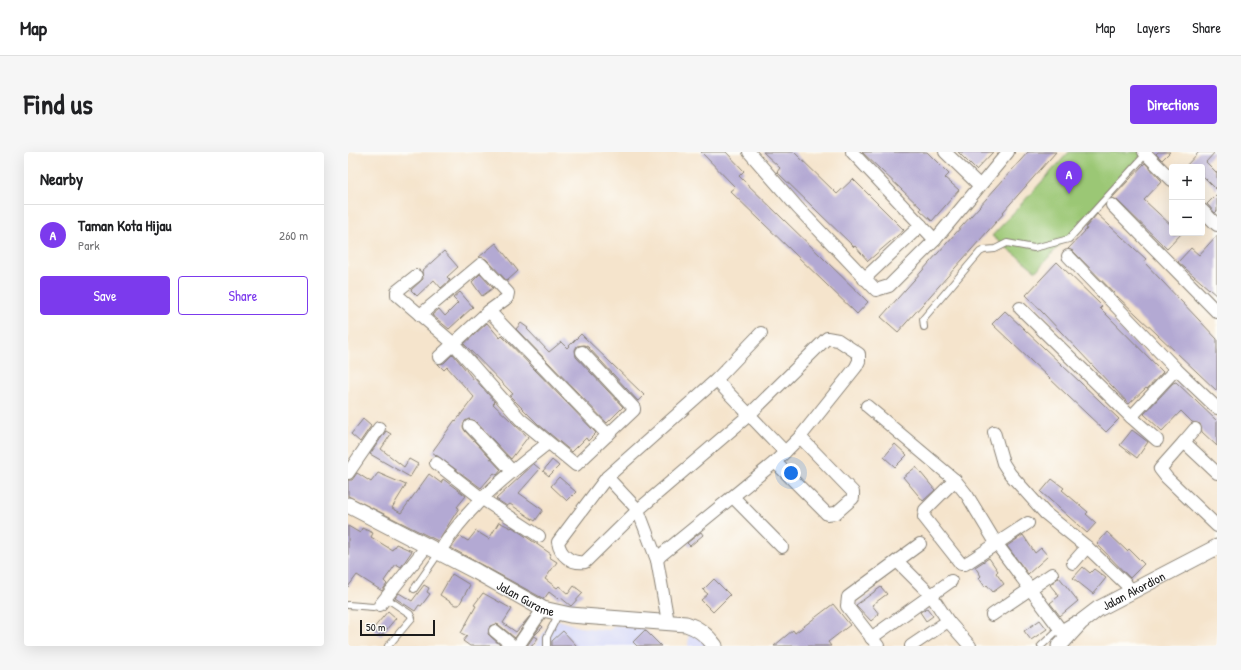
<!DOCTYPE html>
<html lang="en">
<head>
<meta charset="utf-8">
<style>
  :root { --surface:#fff; --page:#f6f6f6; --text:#202124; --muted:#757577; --line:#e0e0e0; --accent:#7c3aed }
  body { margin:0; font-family:"Patrick Hand",sans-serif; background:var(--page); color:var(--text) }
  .controls { position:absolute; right:12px; top:12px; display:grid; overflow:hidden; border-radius:4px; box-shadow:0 4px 16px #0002 }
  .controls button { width:36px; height:36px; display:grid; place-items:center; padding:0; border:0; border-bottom:1px solid var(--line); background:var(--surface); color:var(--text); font:20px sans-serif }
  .scale { position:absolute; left:12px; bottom:10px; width:75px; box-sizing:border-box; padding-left:4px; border:2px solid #1c1c1c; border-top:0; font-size:11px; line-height:14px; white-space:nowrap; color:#1c1c1c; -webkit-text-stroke:3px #fdfcf7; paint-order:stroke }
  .you { position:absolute; left:443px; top:321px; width:14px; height:14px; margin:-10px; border:3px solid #fff; border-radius:50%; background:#1a73e8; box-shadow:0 0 0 6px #1a73e833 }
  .badge { display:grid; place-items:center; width:26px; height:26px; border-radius:50%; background:var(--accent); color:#fff; font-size:13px; font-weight:700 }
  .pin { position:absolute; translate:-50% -33px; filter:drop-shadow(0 1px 2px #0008) }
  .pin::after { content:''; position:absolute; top:21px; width:14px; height:12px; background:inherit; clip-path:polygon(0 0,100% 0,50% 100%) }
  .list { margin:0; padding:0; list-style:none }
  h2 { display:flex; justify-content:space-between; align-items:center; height:52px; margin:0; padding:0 16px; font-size:17px }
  h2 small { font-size:13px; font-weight:400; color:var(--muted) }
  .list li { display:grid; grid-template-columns:26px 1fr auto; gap:12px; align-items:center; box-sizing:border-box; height:60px; padding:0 16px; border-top:1px solid var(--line) }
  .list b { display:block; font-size:15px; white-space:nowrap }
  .list p { margin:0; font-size:13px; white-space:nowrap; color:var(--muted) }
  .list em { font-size:13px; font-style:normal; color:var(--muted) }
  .actions { display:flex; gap:8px; padding:12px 16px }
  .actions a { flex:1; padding:9px 0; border:1px solid var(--accent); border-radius:4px; text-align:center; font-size:14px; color:var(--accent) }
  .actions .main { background:var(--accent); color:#fff }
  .map { position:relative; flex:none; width:869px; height:494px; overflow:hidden; border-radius:4px }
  header { display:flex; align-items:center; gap:24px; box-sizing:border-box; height:56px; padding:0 20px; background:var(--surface); border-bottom:1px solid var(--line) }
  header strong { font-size:19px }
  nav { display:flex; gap:22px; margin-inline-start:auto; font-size:14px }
  .intro { display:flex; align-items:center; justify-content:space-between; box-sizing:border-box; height:96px; padding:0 24px }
  h1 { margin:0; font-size:28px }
  .button { padding:10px 18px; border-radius:4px; background:var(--accent); color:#fff; font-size:14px; font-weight:700 }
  main { display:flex; gap:24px; padding:0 24px }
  aside { flex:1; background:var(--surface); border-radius:4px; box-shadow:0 4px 16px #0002 }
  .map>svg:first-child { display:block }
  .built { fill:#d5d8f9 }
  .green { fill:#9bc775; stroke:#5c7248 }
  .building { fill:#b3a9d3 }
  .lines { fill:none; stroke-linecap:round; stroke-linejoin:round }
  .service-casing { stroke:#888074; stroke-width:8 }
  .minor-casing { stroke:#888074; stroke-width:14 }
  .tertiary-casing { stroke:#888074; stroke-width:17 }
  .service { stroke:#fff; stroke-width:6 }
  .minor { stroke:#fff; stroke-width:12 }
  .tertiary { stroke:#fff; stroke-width:15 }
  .labels { text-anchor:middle; stroke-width:3; stroke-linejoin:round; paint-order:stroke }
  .street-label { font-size:13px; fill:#1c1c1c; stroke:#fdfcf7 }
</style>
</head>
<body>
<header>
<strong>Map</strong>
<nav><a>Map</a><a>Layers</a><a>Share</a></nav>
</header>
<div class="intro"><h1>Find us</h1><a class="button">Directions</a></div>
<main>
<aside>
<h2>Nearby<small></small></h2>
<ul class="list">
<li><span class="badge">A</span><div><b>Taman Kota Hijau</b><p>Park</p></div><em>260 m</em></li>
</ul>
<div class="actions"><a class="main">Save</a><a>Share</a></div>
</aside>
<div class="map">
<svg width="869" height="494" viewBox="0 0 869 494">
  <rect width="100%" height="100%" fill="#fdfcf7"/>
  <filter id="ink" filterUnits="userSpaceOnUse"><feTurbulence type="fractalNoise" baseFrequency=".025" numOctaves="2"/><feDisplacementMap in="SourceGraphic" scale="8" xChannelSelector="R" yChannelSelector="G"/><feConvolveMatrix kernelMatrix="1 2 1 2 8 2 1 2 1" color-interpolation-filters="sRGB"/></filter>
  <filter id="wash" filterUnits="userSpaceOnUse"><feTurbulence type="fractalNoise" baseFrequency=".012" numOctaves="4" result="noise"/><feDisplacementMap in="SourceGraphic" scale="16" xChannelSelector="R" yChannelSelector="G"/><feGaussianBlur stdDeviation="0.9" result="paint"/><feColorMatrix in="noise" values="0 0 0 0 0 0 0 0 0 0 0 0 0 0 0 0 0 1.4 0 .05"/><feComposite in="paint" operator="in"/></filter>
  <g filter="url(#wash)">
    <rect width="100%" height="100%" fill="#f5e4cc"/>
    <g class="built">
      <path d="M 205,466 L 231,475 L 261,478 L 268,473 L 295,476 L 315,494 L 187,494 Z"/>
      <path d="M 341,477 L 362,494 L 340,494 Z"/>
    </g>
    <path class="green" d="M 721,0 L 797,0 L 688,119 L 644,84 Z"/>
    <g id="blocks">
      <g class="building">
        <path d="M 353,0 L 378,0 L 396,19 L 391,24 L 520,150 L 509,162 L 382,39 L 387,35 Z"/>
        <path d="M 415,0 L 446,0 L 489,42 L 505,27 L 556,78 L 520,109 L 507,94 L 506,95 L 429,20 L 432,16 Z"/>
        <path d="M 514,0 L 579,0 L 601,22 L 597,26 L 611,38 L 584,69 L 572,58 L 573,56 Z"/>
        <path d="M 610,0 L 645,0 L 628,18 Z"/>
        <path d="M 680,0 L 708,0 L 655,60 L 656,61 L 550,180 L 533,165 Z"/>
        <path d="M 810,0 L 822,0 L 814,8 L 808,2 Z"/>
        <path d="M 851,0 L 867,0 L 858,10 L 869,21 L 869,38 L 854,23 L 854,15 L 837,15 Z"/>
        <path d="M 797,11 L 814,29 L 796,48 L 824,74 L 824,81 L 834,81 L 819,97 L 769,48 L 764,46 Z"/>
        <path d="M 869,42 L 869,59 L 867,61 L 859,52 Z"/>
        <path d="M 749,62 L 798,107 L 796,110 L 869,187 L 869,239 L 769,144 L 725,99 L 720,97 L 739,77 L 738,75 Z"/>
        <path d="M 869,83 L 869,144 L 830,110 L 843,96 L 851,103 Z"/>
        <path d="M 148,91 L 170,119 L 159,129 L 138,107 L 131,105 Z"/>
        <path d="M 96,99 L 110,115 L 99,125 L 102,128 L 93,136 L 86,128 L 69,144 L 63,138 L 75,127 L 74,119 Z"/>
        <path d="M 709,110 L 754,154 L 752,156 L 815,220 L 799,237 L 798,236 L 781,252 L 678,143 Z"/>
        <path d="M 132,122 L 145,136 L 134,144 L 124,130 Z"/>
        <path d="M 112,140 L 125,155 L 101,177 L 84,163 L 91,157 L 97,164 L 110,151 L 105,146 Z"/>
        <path d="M 657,159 L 771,267 L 758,280 L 644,172 Z"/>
        <path d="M 139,171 L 152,186 L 154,184 L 157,187 L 248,281 L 240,289 L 238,286 L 224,300 L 190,272 L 162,244 L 165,242 L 116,192 Z"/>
        <path d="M 173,171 L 180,176 L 179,177 L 201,200 L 213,190 L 219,196 L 233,182 L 296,243 L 290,249 L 240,195 L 236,193 L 229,194 L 227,198 L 228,205 L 275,255 L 259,271 L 168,177 Z"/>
        <path d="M 105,202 L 126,228 L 127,227 L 147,250 L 145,252 L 180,285 L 163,307 L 127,269 L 121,267 L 117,269 L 115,275 L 117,279 L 153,318 L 149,323 L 146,321 L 133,336 L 84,300 L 107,268 L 108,269 L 126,245 L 99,215 L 96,218 L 90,212 L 96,211 Z"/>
        <path d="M 828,230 L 869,269 L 869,294 L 854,280 L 852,272 L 844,270 L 833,259 L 814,279 L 796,262 L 825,231 Z"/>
        <path d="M 15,267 L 23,274 L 12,290 L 3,282 Z"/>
        <path d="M 784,278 L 800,290 L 789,306 L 772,293 Z"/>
        <path d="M 38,279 L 43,282 L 33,297 L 56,315 L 61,307 L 70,312 L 62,325 L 22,302 Z"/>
        <path d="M 547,292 L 559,303 L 547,315 L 536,305 Z"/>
        <path d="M 204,308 L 211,314 L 201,324 L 195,319 Z"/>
        <path d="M 186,312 L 192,317 L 171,341 L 195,358 L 187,369 L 162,352 L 159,354 L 148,347 Z"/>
        <path d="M 568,315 L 587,338 L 575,349 L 555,325 Z"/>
        <path d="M 9,321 L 23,330 L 30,321 L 58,333 L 44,356 L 53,361 L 81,322 L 93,331 L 95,327 L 118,344 L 109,355 L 111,356 L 90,389 L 0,344 L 0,328 L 4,328 Z"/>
        <path d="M 211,325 L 228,340 L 219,349 L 203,334 Z"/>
        <path d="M 704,327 L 716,336 L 714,338 L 740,360 L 738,362 L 748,371 L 739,381 L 693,340 Z"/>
        <path d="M 151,370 L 163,376 L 164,375 L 203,402 L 201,405 L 209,410 L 197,427 L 209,436 L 211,434 L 220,442 L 226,434 L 235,441 L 223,454 L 212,445 L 210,447 L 201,440 L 196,447 L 103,396 L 112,384 L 120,389 L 128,379 L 141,387 Z"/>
        <path d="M 0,374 L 12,381 L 14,376 L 25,381 L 23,385 L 44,398 L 48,392 L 64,399 L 53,415 L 48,412 L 36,429 L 39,432 L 34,439 L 9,423 L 0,435 Z"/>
        <path d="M 353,380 L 355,383 L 342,394 L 339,391 Z"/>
        <path d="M 759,380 L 779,399 L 781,397 L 796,412 L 782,426 L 749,392 Z"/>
        <path d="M 675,383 L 687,401 L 693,396 L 700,404 L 680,422 L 659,394 Z"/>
        <path d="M 641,406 L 650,419 L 648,421 L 656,432 L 645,440 L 639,433 L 637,435 L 631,426 L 633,424 L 627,415 Z"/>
        <path d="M 735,415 L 742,421 L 746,417 L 758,426 L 745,442 L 725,426 Z"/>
        <path d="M 104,422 L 122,433 L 111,453 L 107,453 L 92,443 Z"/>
        <path d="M 711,425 L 730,449 L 712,464 L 702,451 L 711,444 L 702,433 Z"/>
        <path d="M 366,427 L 382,443 L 365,460 L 353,448 L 360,442 L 355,438 Z"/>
        <path d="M 76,433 L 81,436 L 79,440 L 82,442 L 73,454 L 71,453 L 67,459 L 47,446 L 51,441 L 64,449 Z"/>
        <path d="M 533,435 L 539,442 L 524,453 L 531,462 L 523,469 L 508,453 Z"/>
        <path d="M 135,441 L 164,457 L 155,471 L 168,480 L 182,464 L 167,486 L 151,473 L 148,472 L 142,474 L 140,482 L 153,494 L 122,494 L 115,489 L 119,484 L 113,481 L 128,454 L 126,453 Z"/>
        <path d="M 485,452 L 502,473 L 480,490 L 483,494 L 426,494 L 445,478 L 447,481 Z"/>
        <path d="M 579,456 L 585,464 L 578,469 L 572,460 Z"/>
        <path d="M 40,459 L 48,466 L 33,484 L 25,477 Z"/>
        <path d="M 692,468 L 699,477 L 683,488 L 676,479 Z"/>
        <path d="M 193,473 L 195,475 L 186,484 L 190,486 L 184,494 L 179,494 Z"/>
        <path d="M 297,478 L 313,494 L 289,494 L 285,490 Z"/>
        <path d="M 215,479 L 229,494 L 204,494 L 204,489 Z"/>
      </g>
    </g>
  </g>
  <g filter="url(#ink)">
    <use href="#blocks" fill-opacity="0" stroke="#888074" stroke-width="1"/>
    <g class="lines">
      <g class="service-casing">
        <g id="service">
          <path d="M 576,175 L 575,167 L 632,100 L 636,98 L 647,97 L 659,91 L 686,96 L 721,87 L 798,2"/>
          <path d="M 66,437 L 91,401"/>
          <path d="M 38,446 L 62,462 L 64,466 L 40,494"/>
          <path d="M 0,453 L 25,455 L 32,453"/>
          <path d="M 199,494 L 199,485 L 211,461"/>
          <path d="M 693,494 L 712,476 L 727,467 L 732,469"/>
        </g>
      </g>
      <g class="minor-casing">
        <g id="minor">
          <path d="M 401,0 L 450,56 L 528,138 L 541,134 L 587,88 L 660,0"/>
          <path d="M 504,0 L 587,88"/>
          <path d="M 597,0 L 631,33"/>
          <path d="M 796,0 L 824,28"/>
          <path d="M 764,53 L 869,160"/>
          <path d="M 854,58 L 869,73"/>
          <path d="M 720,104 L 828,217 L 869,256"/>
          <path d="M 68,124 L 49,139 L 49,143 L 106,192 L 172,267 L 228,313 L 286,258 L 286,256 L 234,200"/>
          <path d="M 516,127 L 573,73"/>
          <path d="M 672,156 L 783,265 L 809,288"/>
          <path d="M 72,163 L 133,112 L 160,141 L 159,146 L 141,159"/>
          <path d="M 91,205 L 141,159 L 260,283"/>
          <path d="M 368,228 L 437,300"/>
          <path d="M 519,254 L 607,328 L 619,343 L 648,391 L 718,485"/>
          <path d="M 783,265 L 828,217"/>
          <path d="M 122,274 L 164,319"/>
          <path d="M 646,280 L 655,311 L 662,322 L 697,361 L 739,395 L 784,438"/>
          <path d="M 836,290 L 847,277"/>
          <path d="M 427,310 L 479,362 L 488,361 L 505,346 L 505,340 L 452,285"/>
          <path d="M 88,311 L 133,346 L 191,384"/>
          <path d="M 0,321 L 31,276"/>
          <path d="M 869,321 L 836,290 L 812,317 L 819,326 L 869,374"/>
          <path d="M 259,325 L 290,358 L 309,408"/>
          <path d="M 607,328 L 577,358 L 576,365 L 613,412 L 617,412 L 622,409 L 680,371"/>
          <path d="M 385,345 L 434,395"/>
          <path d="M 91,401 C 118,355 159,323 200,291"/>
          <path d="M 549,409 L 583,443 L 600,469 L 622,494"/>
          <path d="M 725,411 L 739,395"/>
          <path d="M 32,453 L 79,394"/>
          <path d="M 644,463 L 704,422"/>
          <path d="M 320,470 L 309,408 L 313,403 L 427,310 L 452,285 L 508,215 L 511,209 L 511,202 L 490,188 L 479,186 L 401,263 L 290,358 L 237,410 C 223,412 212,403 210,390 L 259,325 L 368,228 L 413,181"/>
          <path d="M 147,479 L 165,494"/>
          <path d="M 523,486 L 603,429"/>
          <path d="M 170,494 L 195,457"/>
          <path d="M 530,494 L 499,454 L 500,445 L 572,392"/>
          <path d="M 563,494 L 600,469"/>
        </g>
      </g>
      <g class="tertiary-casing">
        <g id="tertiary">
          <path id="s1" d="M 0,353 L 129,420 L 195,457 L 222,463 L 338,472 C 351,476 359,483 367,494"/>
          <path id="s2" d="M 711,494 L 733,470 L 750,457 L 869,395"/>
        </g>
      </g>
      <use href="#service" class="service"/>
      <use href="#minor" class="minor"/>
      <use href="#tertiary" class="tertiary"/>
    </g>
  </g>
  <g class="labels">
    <g class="street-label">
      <text dy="5" stroke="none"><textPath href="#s2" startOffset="94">Jalan Akordion</textPath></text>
      <text dy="5" stroke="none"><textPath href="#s1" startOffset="201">Jalan Gurame</textPath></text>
    </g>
  </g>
</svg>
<div class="controls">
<button>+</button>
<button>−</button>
</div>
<div class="scale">50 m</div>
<div class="you"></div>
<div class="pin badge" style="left:721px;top:42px">A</div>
</div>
</main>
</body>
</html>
